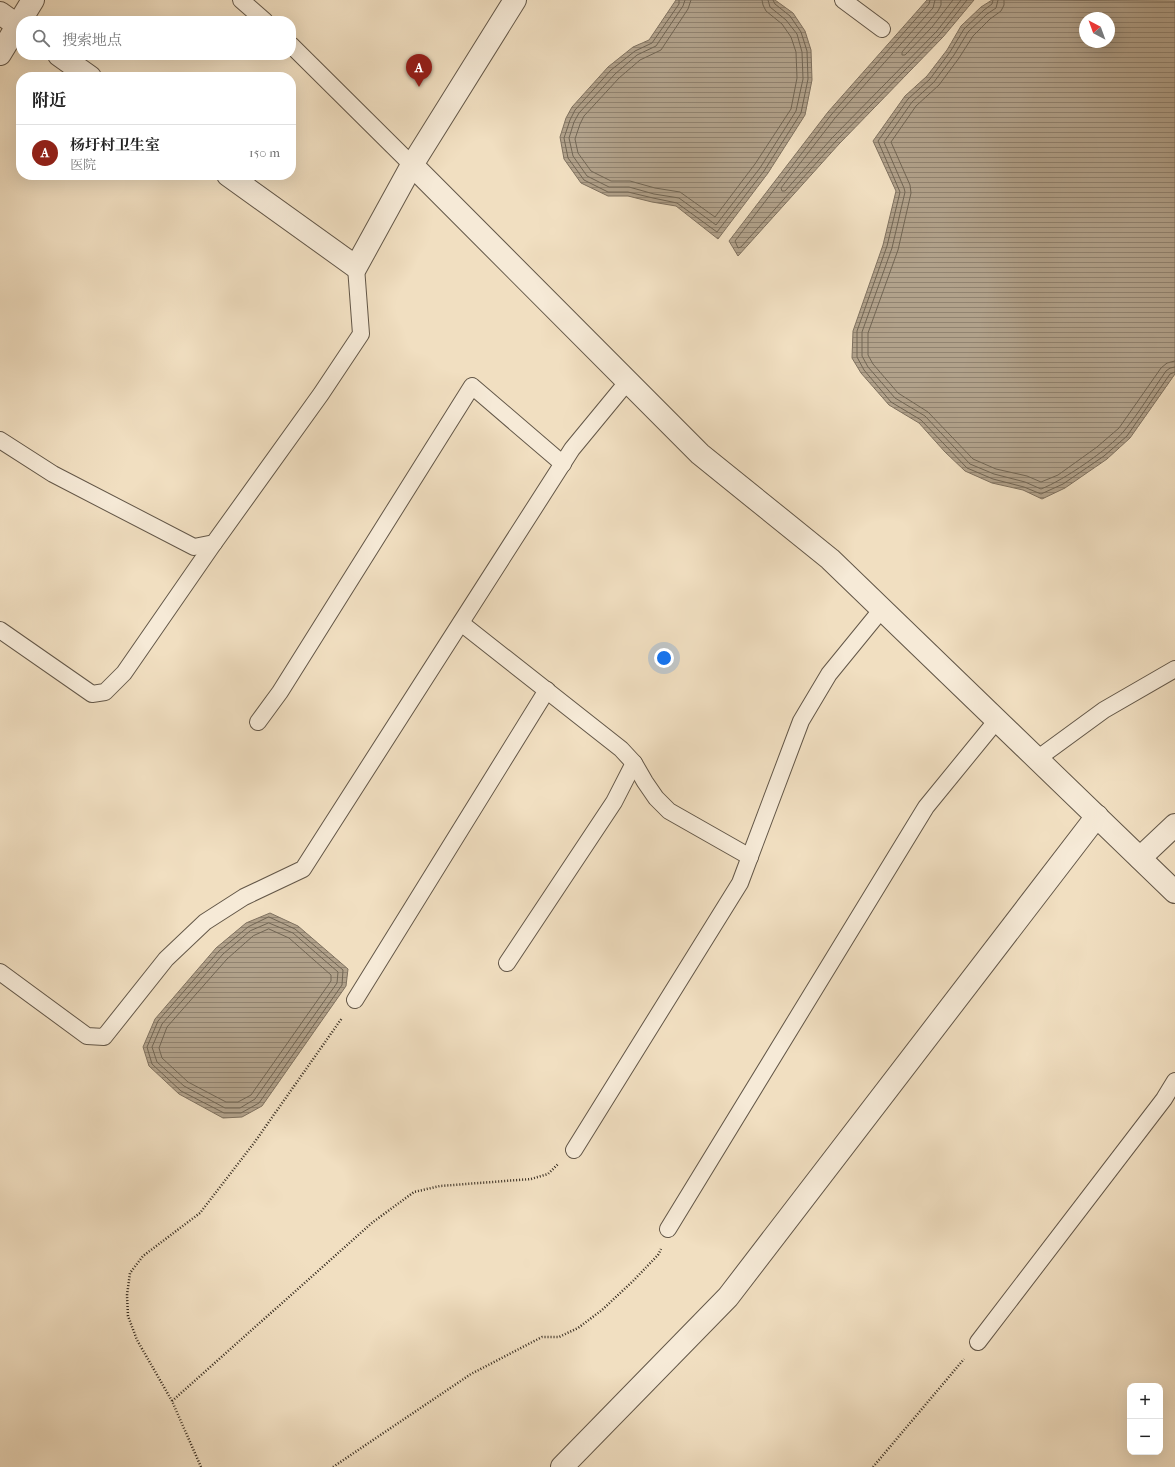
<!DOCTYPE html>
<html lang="zh">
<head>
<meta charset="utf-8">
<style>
  :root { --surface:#fff; --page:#f2f2f2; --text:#222; --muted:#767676; --line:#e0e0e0; --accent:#8f2418 }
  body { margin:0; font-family:"IM FELL French Canon","Noto Serif SC",serif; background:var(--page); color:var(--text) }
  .controls { position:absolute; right:12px; bottom:12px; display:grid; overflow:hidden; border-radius:8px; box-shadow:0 4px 16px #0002 }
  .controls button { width:36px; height:36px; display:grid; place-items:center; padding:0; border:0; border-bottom:1px solid var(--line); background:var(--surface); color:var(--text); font:20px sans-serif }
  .compass { position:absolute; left:1079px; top:12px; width:36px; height:36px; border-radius:50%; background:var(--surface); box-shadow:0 4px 16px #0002; rotate:319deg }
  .you { position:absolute; left:664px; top:658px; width:14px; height:14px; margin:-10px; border:3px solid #fff; border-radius:50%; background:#1a73e8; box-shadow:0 0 0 6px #1a73e833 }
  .badge { display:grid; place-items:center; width:26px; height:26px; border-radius:50%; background:var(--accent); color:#fff; font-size:13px; font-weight:700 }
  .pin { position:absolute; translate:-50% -33px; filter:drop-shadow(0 1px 2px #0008) }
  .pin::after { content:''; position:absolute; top:21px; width:14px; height:12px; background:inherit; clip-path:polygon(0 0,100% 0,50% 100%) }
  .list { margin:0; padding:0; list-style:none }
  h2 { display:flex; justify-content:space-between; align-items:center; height:52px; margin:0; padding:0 16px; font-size:17px }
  h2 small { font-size:13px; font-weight:400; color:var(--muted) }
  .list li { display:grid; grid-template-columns:26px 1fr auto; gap:12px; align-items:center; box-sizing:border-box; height:56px; padding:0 16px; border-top:1px solid var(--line) }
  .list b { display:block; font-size:15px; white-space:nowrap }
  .list p { margin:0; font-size:13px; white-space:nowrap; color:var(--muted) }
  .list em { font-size:13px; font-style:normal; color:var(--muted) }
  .icon { flex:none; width:22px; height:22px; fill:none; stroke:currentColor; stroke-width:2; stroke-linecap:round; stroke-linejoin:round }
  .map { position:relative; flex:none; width:1175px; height:1467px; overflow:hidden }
  .search { position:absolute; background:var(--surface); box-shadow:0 4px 16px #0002; left:16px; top:16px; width:280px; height:44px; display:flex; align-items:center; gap:10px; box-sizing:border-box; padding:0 14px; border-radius:16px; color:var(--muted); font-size:15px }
  .panel { position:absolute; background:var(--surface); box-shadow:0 4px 16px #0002; left:16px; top:72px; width:280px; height:108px; border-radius:16px }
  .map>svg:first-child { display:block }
  .water { fill:url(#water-rules); stroke:#7f715f; fill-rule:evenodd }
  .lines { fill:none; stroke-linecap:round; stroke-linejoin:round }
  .shore { stroke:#726654; stroke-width:1 }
  .service-casing { stroke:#635748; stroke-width:18 }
  .minor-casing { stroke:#635748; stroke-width:24 }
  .path { stroke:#342a1f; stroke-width:2.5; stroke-dasharray:1 2; stroke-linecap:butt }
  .service { stroke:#f6ead7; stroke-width:16 }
  .minor { stroke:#f6ead7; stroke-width:22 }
</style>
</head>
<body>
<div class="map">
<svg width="1175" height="1467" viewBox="0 0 1175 1467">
  <defs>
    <pattern id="water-rules" width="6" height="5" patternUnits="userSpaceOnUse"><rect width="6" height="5" fill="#b1a18a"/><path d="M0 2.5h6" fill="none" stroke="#918370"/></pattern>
  </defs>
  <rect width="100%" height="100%" fill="#f1dfc1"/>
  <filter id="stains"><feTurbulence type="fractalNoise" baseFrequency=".005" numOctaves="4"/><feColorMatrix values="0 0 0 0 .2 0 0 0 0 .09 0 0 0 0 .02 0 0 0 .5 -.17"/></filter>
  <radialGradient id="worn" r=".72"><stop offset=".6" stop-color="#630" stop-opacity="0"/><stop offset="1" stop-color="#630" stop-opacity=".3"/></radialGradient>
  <g class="water">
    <path d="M 676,0 L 775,0 L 793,13 L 805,31 L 811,50 L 812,80 L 805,115 L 768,173 L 718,239 L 676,206 L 652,202 L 628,196 L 608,196 L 581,183 L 564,159 L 560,137 L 566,118 L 572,107 L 608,67 L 633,47 L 649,40 Z"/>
    <path d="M 927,0 L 974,0 L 943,37 L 839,144 L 738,256 L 729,241 L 828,112 Z"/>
    <path d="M 992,0 L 1175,1 L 1175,374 L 1130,438 L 1107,459 L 1065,488 L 1042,499 L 1023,490 L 992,483 L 965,471 L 945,452 L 919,423 L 889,405 L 861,373 L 852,358 L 853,331 L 883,245 L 896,191 L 873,141 L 905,96 L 927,76 L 947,50 L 961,26 L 981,7 ZM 1085,18 L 1109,18 L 1109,42 L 1085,42 Z"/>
    <path d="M 270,913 L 298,926 L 348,969 L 346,986 L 262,1106 L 242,1117 L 223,1118 L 179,1094 L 149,1066 L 143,1047 L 155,1019 L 216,948 L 246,923 Z"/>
  </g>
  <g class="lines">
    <g class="shore">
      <path d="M 679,0 L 679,4 L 652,43 L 635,51 L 611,70 L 575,110 L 570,120 L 564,138 L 568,158 L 584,180 L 608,192 L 628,192 L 653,198 L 677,203 L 717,232 L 764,171 L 801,113 L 808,79 L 807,51 L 801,32 L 790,16 L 775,4 L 773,0"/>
      <path d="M 685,0 L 683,6 L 656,46 L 637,55 L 615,74 L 579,113 L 574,122 L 569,138 L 573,156 L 587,176 L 609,187 L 629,187 L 654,194 L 679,198 L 716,225 L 760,168 L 796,111 L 803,79 L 802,52 L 797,34 L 786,20 L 770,7 L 768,0"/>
      <path d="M 691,0 L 688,9 L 661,50 L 640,60 L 619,78 L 584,116 L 580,124 L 575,139 L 578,153 L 591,171 L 611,181 L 630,181 L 655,188 L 680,192 L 715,217 L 755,164 L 791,109 L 797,78 L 796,52 L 791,37 L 782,24 L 766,11 L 763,5 L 762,0"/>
      <path d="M 930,0 L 929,4 L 831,115 L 735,241 L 738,248 L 741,247 L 836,141 L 940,34 L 967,0"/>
      <path d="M 935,0 L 933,8 L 835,118 L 781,188 L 782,191 L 785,191 L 832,138 L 937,31 L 961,0"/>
      <path d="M 941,0 L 941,5 L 938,11 L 902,52 L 902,55 L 905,55 L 932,27 L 953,0"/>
      <path d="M 993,0 L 992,4 L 984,10 L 964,29 L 950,52 L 930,79 L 908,99 L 878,141 L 900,192 L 887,246 L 857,331 L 857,357 L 864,370 L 891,402 L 921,420 L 967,468 L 993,479 L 1024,487 L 1041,494 L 1063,484 L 1104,456 L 1127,436 L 1170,374 L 1175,372"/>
      <path d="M 998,0 L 996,8 L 987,14 L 968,32 L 954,55 L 934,82 L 912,102 L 884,142 L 904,188 L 905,192 L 892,248 L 862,332 L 862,356 L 868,367 L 895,398 L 925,416 L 970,464 L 994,474 L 1025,482 L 1041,489 C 1064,480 1108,450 1124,431 C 1139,413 1152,391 1166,371 L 1170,368 L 1175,367"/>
      <path d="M 1004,0 L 1004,5 L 1001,11 L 990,19 L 973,36 L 959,58 L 939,85 L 916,106 L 891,142 L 910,185 L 911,193 L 898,250 L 868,333 L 868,355 L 873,364 L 898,393 L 928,412 L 973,459 L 996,469 L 1027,476 L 1041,482 L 1058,475 L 1097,447 L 1119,428 L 1161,368 L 1167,363 L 1175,361"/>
      <path d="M 269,917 L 295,929 L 343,970 L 342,985 L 259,1103 L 241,1113 L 224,1113 L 181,1091 L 152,1064 L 147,1047 L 158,1021 L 219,951 L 248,927 Z"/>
      <path d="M 269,923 L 293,933 L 338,972 L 337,983 L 255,1099 L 240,1108 L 225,1108 L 184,1086 L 157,1062 L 152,1047 L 162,1024 L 223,954 L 250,931 Z"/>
      <path d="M 269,929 L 289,938 L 331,975 L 331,981 L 251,1095 L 238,1102 L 226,1102 L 188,1082 L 162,1058 L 159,1048 L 167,1027 L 227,959 L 253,936 Z"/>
    </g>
    <g class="service-casing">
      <g id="service">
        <path d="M 241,0 L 265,21"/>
        <path d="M 843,0 L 882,29"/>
        <path d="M 291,45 L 412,165"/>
        <path d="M 0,440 L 53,474 L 194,547 L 214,543 L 321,394 L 361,334 L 356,267"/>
        <path d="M 461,623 L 621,749 L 634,763 L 645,782 L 656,798 L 669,811 L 750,857"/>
        <path d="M 0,630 L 92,694 L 105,692 L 124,673 L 214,543"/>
        <path d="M 258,722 L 280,692 L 472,386 L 563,464"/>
        <path d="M 1037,759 L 1104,710 L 1175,669"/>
        <path d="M 507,963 L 614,802 L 634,763"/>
        <path d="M 0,972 L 87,1036 L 104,1037 L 166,959 L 205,922 L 244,897 L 303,869 L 572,449 L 628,381"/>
        <path d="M 355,1000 L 547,690"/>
        <path d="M 574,1150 L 740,883 L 801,721 L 829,674 L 882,609"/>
        <path d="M 668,1229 L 926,807 L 997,720"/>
        <path d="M 978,1342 L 1164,1099 L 1175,1081"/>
      </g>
    </g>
    <g class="minor-casing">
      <g id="minor">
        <path d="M 0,13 L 21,28"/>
        <path d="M 0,54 L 33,0"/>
        <path d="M 59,55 L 90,77"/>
        <path d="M 412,165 L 700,454 L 830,559 L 1175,892"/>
        <path d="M 228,175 L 356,267 L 412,165 L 515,0"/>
        <path d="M 1140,858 L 1175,825"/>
        <path d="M 562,1467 L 728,1297 L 1097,816"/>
      </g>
    </g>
    <g class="path">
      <path d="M 172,1401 L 373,1222 L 414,1192 L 440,1186 L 531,1179 L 548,1174 L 558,1164"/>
      <path d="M 201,1467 L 172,1401 L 137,1340 L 128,1316 L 127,1295 L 130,1273 L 143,1256 L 200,1213 L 254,1143 L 342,1018"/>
      <path d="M 333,1467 L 471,1374 L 542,1337 L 559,1337 L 578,1328 L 602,1310 L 633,1281 L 658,1255 L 661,1249"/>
      <path d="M 873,1467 L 964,1359"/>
    </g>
    <use href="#service" class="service"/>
    <use href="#minor" class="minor"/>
  </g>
  <rect width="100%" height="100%" filter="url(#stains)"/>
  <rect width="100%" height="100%" fill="url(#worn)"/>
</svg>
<div class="controls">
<button>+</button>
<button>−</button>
</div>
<svg class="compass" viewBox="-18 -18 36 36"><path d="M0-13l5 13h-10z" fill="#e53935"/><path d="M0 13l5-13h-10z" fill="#767676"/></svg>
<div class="you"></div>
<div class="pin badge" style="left:419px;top:87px">A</div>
<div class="search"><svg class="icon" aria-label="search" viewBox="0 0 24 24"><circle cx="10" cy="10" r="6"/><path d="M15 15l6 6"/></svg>搜索地点</div>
<section class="panel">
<h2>附近<small></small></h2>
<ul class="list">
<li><span class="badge">A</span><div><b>杨圩村卫生室</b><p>医院</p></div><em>150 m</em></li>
</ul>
</section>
</div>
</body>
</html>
